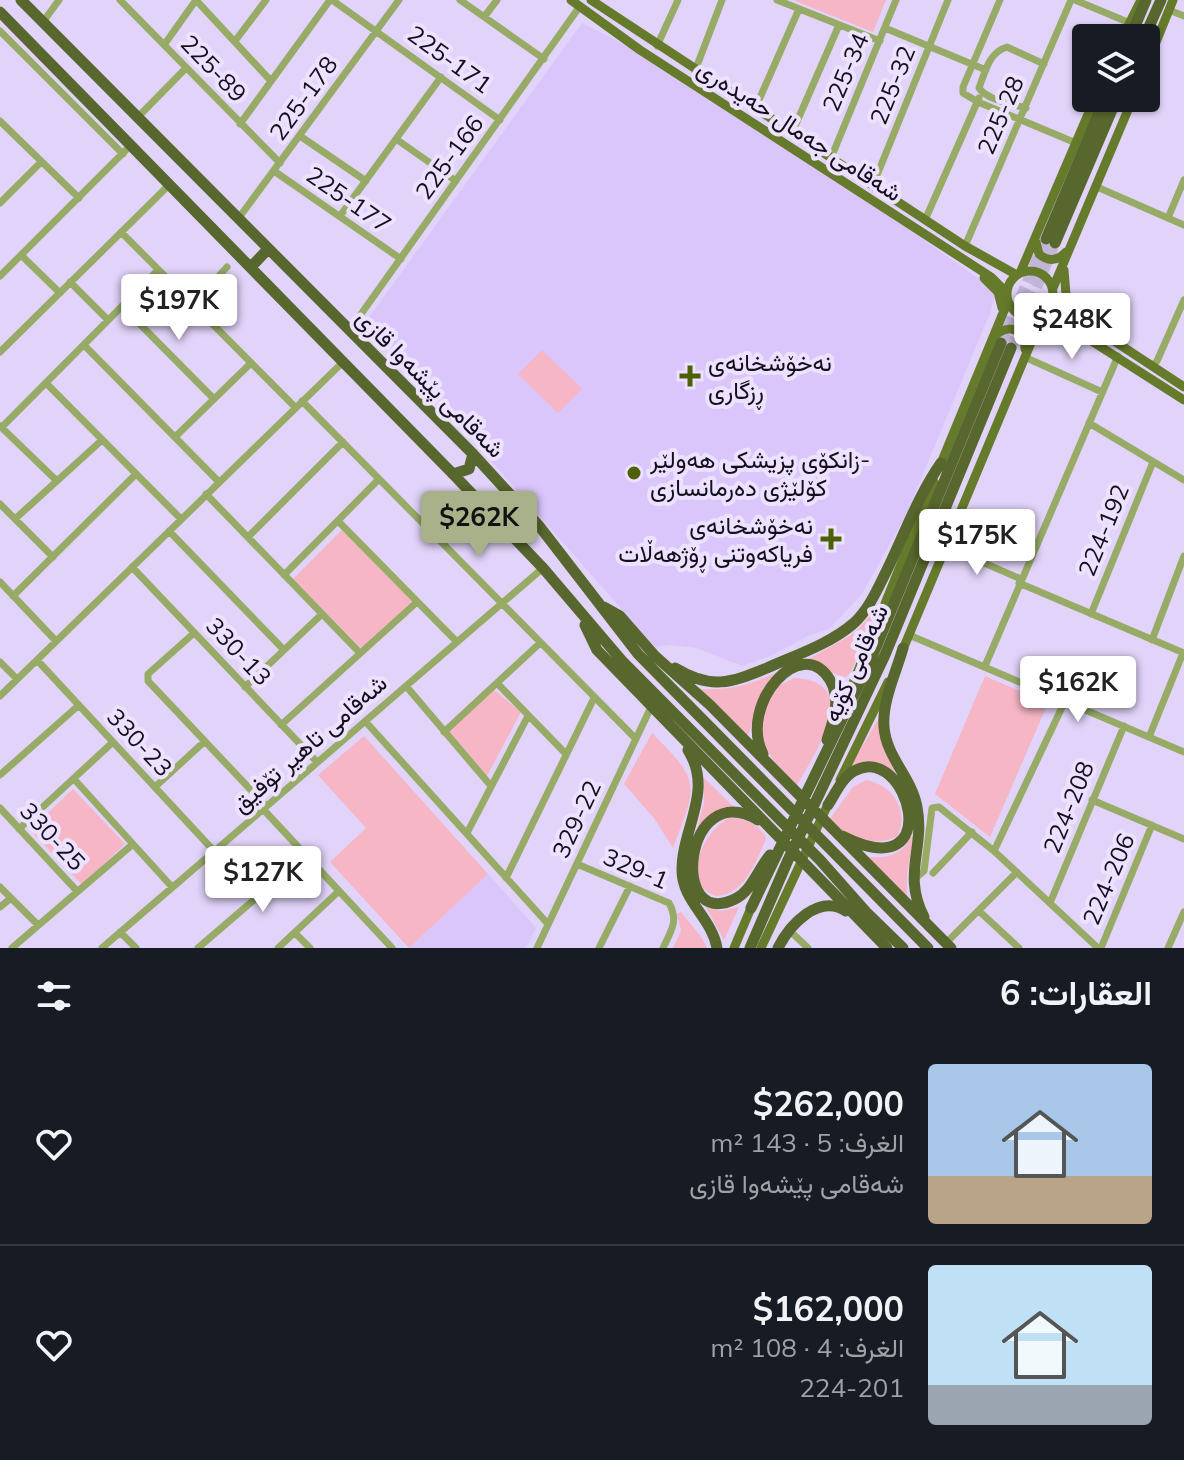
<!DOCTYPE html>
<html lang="ar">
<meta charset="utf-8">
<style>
:root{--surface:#171b24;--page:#20242c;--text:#f1f3f6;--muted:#9ea1a6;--line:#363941;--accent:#a8b18a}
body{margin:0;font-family:Mulish,Vazirmatn,sans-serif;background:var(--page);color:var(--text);direction:rtl;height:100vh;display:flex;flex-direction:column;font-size:30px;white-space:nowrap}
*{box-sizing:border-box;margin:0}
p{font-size:26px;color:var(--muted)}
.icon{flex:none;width:44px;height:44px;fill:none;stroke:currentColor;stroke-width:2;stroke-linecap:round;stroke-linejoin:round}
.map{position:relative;height:948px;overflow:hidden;direction:ltr}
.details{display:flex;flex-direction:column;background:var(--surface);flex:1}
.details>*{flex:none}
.tools{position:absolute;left:1072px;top:24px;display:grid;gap:16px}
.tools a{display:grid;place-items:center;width:88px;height:88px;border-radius:8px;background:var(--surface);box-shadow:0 2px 6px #0004;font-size:40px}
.price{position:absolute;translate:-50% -68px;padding:0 18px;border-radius:8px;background:#fff;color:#222;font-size:26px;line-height:52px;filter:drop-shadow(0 2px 4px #0008)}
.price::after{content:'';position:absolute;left:50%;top:48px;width:24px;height:18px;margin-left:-12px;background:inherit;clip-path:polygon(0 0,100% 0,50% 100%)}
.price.selected{background:var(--accent);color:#111}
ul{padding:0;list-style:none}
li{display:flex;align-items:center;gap:24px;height:200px;padding:0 32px}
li+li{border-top:2px solid var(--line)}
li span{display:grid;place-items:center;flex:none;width:224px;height:160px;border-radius:8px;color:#555}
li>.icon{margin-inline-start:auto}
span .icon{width:96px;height:96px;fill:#fffc;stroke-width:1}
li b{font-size:34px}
h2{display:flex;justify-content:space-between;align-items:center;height:96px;padding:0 32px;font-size:34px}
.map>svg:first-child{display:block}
.built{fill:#dac6fb}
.green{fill:#f6b6c6}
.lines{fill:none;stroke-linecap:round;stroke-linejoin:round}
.highway-tunnel{stroke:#c2b5d8;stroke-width:11;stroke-dasharray:11 5.5;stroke-linecap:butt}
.minor{stroke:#97ab67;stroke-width:7}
.major{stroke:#667a2b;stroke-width:9}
.highway{stroke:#57672d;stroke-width:11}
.poi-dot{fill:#4e6007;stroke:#ece2ff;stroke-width:3}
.labels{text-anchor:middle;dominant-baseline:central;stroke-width:8;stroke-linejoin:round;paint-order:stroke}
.street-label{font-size:24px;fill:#140e1d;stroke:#ece2ff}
.poi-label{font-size:24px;fill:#140e1d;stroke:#ece2ff;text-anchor:start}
</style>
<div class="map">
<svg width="1184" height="948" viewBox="0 0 1184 948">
<rect width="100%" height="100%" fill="#e1d3f9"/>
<path class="built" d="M 582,23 L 658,62 L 795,149 L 996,291 L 990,313 L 906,515 L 862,594 L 830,628 L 808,636 L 772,655 L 742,666 L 697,648 L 671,645 L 655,647 L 367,320 Z
M 488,874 L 536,928 L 526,948 L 409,948 Z"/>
<path class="green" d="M 793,0 L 886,0 L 873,32 Z
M 542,350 L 582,389 L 558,413 L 518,374 Z
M 343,529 L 414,602 L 362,649 L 293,579 Z
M 878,606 L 851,672 L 846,677 C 829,674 824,664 802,663 L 856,632 Z
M 777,672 L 758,701 L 748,737 L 700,689 C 732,690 749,686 777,672 Z
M 985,676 L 1048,703 L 990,837 L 935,794 Z
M 794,678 C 864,681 816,752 797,785 L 775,763 L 761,740 L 766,701 L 774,688 Z
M 494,690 L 521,712 L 487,776 L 447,731 Z
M 879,718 L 895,769 L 893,771 C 878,762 868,760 851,766 Z
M 652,733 C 702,783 697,784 673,848 L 654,818 L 624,784 Z
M 364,736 L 488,874 L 409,948 L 330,862 L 366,828 L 318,775 Z
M 704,778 L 735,808 L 713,813 L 696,833 L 704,803 Z
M 866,780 C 893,785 910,811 897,837 C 869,847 850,840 829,820 L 853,787 Z
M 73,789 L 125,844 L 82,885 L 30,830 Z
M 729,818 C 743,817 762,825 766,839 C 756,861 745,895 716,896 C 678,884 704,830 729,818 Z
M 911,837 L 914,837 L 907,873 L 907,899 L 868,857 C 888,858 900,856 911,837 Z
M 706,907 L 721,911 L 739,907 L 724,940 Z
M 681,912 L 702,938 L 707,948 L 673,948 L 681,931 L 677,914 Z"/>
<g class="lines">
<path class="highway-tunnel" d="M 1001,343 L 1046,239
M 1011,348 L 1055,243"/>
<path class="minor" d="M 120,0 L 280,163
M 196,0 L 271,81
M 332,0 L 500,120
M 460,0 L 544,59
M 777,0 L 880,41
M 1000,0 L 963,87 L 963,93 L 978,102 L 1076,143
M 1075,0 L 1130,23
M 1169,10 L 1184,16
M 484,17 L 497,0
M 43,22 L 59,0
M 885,28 L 986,70
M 0,31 L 123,154
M 235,41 L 266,0
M 164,45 L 196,0
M 657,46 L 678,0
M 695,71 L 722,0
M 1026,108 C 1010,103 989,101 979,88 C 985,72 989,52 1007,47 L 1044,64
M 755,109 L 799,9
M 138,117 L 186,68
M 0,121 L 79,198
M 240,124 L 330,0
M 792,133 L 839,25
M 300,136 L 366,181
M 396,139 L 456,181
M 831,158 L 896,0
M 274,171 L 401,259
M 873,185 L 948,0
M 1097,187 L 1184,225
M 0,203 L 41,162
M 340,216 L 441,77
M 1168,218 L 1184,180
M 238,219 L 399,0
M 925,220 L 979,98
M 121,232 L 295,407
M 965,246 L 1071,0
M 21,255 L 60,293
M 0,276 L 131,145
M 70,282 L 108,320
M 193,304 L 227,267
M 122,306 L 214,399
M 349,331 L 580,6
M 84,345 L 219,482
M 0,352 L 170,184
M 1029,359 L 1102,392
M 1152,366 L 1157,361 L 1184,300
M 46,383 L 181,519
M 302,401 L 636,739
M 1089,423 L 1184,480
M 0,426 L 57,481
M 2,427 L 158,270
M 175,437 L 251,363
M 206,494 L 360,653
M 0,504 L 53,557
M 15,519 L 102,440
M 338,521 L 457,642
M 169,531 L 284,650
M 248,537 L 343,442
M 945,546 L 1021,579
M 132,567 L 317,762
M 284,575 L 379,479
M 0,582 L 56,641
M 1019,583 L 1184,653
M 13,596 L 136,474
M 1091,614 L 1153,462
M 194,633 L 148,674 L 148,681 L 266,806
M 909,635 L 1184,752
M 1152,640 L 1184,556
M 37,660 L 214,851
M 0,662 L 17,679
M 985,666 L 1118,356
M 497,683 L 566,754
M 406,686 L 491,786
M 245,687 L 322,614
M 0,696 L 343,362
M 365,721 L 548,924
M 281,725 L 417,602
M 444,732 L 540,643
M 1149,737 L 1183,653
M 0,775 L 79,705
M 74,779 L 172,887
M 155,787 L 205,741
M 1092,800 L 1184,839
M 0,808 L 77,891
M 263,809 L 392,948
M 19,829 L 113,742
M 467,833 L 528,716
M 994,851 L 1065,701
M 577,864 L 669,903 C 679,921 671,931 663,948
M 933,873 L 972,832
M 506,878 L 594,698
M 913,880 L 924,871 L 932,808 L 939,807 L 994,851 L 1098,948
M 0,887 L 38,925
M 1050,903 L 1124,726
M 0,907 L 11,898
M 979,911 L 1019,948
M 789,930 L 808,948
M 120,932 L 136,948
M 295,933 L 310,948
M 946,943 L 1017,872
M 12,948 L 133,844
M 102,948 L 543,568
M 198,948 L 306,855
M 278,948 L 339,891
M 537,948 L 651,707
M 599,948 L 630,886
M 1101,948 L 1152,825
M 1168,948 L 1184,912"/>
<path class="major" d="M 571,0 L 640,50 L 991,277 L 1007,293
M 591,0 L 965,246 L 1017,275
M 1122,38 L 1141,0
M 1146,67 L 1173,0
M 1036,242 L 1039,254 C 1048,262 1058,261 1066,252
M 1064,270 L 1066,294 L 1076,312
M1007 294a23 23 0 1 1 46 0a23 23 0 1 1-46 0Z
M 1020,273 L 1095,98
M 984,278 L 998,292 L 1002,308
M 1053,288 L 1133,98
M 1054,296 L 1067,310 L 1184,387
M 1046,312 L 1184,400
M 994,337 C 1003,327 1015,326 1024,337 L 1025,349
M 939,468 L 1008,301
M 901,654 L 1043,314
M 847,698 L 934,482
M 840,780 L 888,682
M 734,948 L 751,908
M 761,948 L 830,800"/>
<path class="highway" d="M 21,0 L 473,454 L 540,527 L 638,654 L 928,948
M 0,12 L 453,474 L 543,568 L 623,662 L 820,860 L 866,912 L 903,948
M 1130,38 L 1146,0
M 1144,38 L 1161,0
M 1046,239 L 1105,98
M 1055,243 L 1117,98
M 251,267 L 268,249
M 453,474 L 469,469 L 473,454
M 604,607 L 620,616 L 655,656 L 710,705 L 951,948
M 585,625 L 597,650 L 887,948
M 903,648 C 896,673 882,701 884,727 C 886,757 912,778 917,807 C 925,849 902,874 924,917
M 675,668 C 711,690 730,683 767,668 C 796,655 830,644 854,623 C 869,609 877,590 886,572 C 904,535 918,496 941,463
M 688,750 C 714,791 682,828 682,870 C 682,901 712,918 717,948
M 763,754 C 738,705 801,632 830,680 C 835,688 837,700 835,710 C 834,720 830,730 827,740
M 828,805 C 835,794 842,778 854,771 C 908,740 949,890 842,836
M 758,820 C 684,776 668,932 735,899 C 752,891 758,869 770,855
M 751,908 L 872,657 L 1001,343
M 750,948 L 788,860 L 885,655 L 1011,348
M 778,948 C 789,926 818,893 846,911"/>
</g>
<g class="poi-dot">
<path d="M686 364h8v8h8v8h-8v8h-8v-8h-8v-8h8z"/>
<circle cx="634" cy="473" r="8"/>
<path d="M827 527h8v8h8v8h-8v8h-8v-8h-8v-8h8z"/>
</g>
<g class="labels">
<g class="street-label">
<text transform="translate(450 59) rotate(36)">225-171</text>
<text transform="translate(214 68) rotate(46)">225-89</text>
<text transform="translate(845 72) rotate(-67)">225-34</text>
<text transform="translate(892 85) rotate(-68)">225-32</text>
<text transform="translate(303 98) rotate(-54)">225-178</text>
<text transform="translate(1000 115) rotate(-67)">225-28</text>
<text transform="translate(800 130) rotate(33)">شەقامی جەمال حەیدەری</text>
<text transform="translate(449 157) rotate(-54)">225-166</text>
<text transform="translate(349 199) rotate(35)">225-177</text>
<text transform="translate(431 383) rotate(45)">شەقامی پێشەوا قازی</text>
<text transform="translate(1103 530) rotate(-68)">224-192</text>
<text transform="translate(239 651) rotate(47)">330-13</text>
<text transform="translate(855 663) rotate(-66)">شەقامی کۆیە</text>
<text transform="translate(140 742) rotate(47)">330-23</text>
<text transform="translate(309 743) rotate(-41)">شەقامی تاهیر تۆفیق</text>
<text transform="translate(1068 807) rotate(-68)">224-208</text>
<text transform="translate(576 819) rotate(-65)">329-22</text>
<text transform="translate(53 836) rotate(47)">330-25</text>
<text transform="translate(636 868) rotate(23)">329-1</text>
<text transform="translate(1108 879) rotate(-67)">224-206</text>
</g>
<g class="poi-label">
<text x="708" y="362">نەخۆشخانەی<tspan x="708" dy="28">ڕزگاری</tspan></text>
<text x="650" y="459">زانکۆی پزیشکی هەولێر-<tspan x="650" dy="28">کۆلێژی دەرمانسازی</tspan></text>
<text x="813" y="525" text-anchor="end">نەخۆشخانەی<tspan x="813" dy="28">فریاکەوتنی ڕۆژهەڵات</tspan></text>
</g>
</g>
</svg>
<div class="tools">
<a><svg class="icon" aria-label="layers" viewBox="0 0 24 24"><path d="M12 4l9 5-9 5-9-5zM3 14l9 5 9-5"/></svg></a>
</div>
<b class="price" style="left:179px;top:342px">$197K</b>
<b class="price" style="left:1072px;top:361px">$248K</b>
<b class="price selected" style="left:479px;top:559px">$262K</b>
<b class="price" style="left:977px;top:577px">$175K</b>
<b class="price" style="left:1078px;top:724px">$162K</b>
<b class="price" style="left:263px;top:914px">$127K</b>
</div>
<section class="details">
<h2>العقارات: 6<svg class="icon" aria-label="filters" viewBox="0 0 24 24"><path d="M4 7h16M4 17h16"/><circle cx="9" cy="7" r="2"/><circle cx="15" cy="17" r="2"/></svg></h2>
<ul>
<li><span style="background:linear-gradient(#a9c7e8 70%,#b9a48a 0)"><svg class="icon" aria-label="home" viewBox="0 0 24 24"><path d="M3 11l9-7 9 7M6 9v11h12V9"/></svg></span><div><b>$262,000</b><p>الغرف: 5 · 143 m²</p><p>شەقامی پێشەوا قازی</p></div><svg class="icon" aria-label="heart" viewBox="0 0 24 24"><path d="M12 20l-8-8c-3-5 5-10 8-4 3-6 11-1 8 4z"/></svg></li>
<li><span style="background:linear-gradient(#bfe0f5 75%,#9aa5b1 0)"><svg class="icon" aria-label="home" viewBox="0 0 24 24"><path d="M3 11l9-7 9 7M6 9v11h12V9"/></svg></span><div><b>$162,000</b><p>الغرف: 4 · 108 m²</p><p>224-201</p></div><svg class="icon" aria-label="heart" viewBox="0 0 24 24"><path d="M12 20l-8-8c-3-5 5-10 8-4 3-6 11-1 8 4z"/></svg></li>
</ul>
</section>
